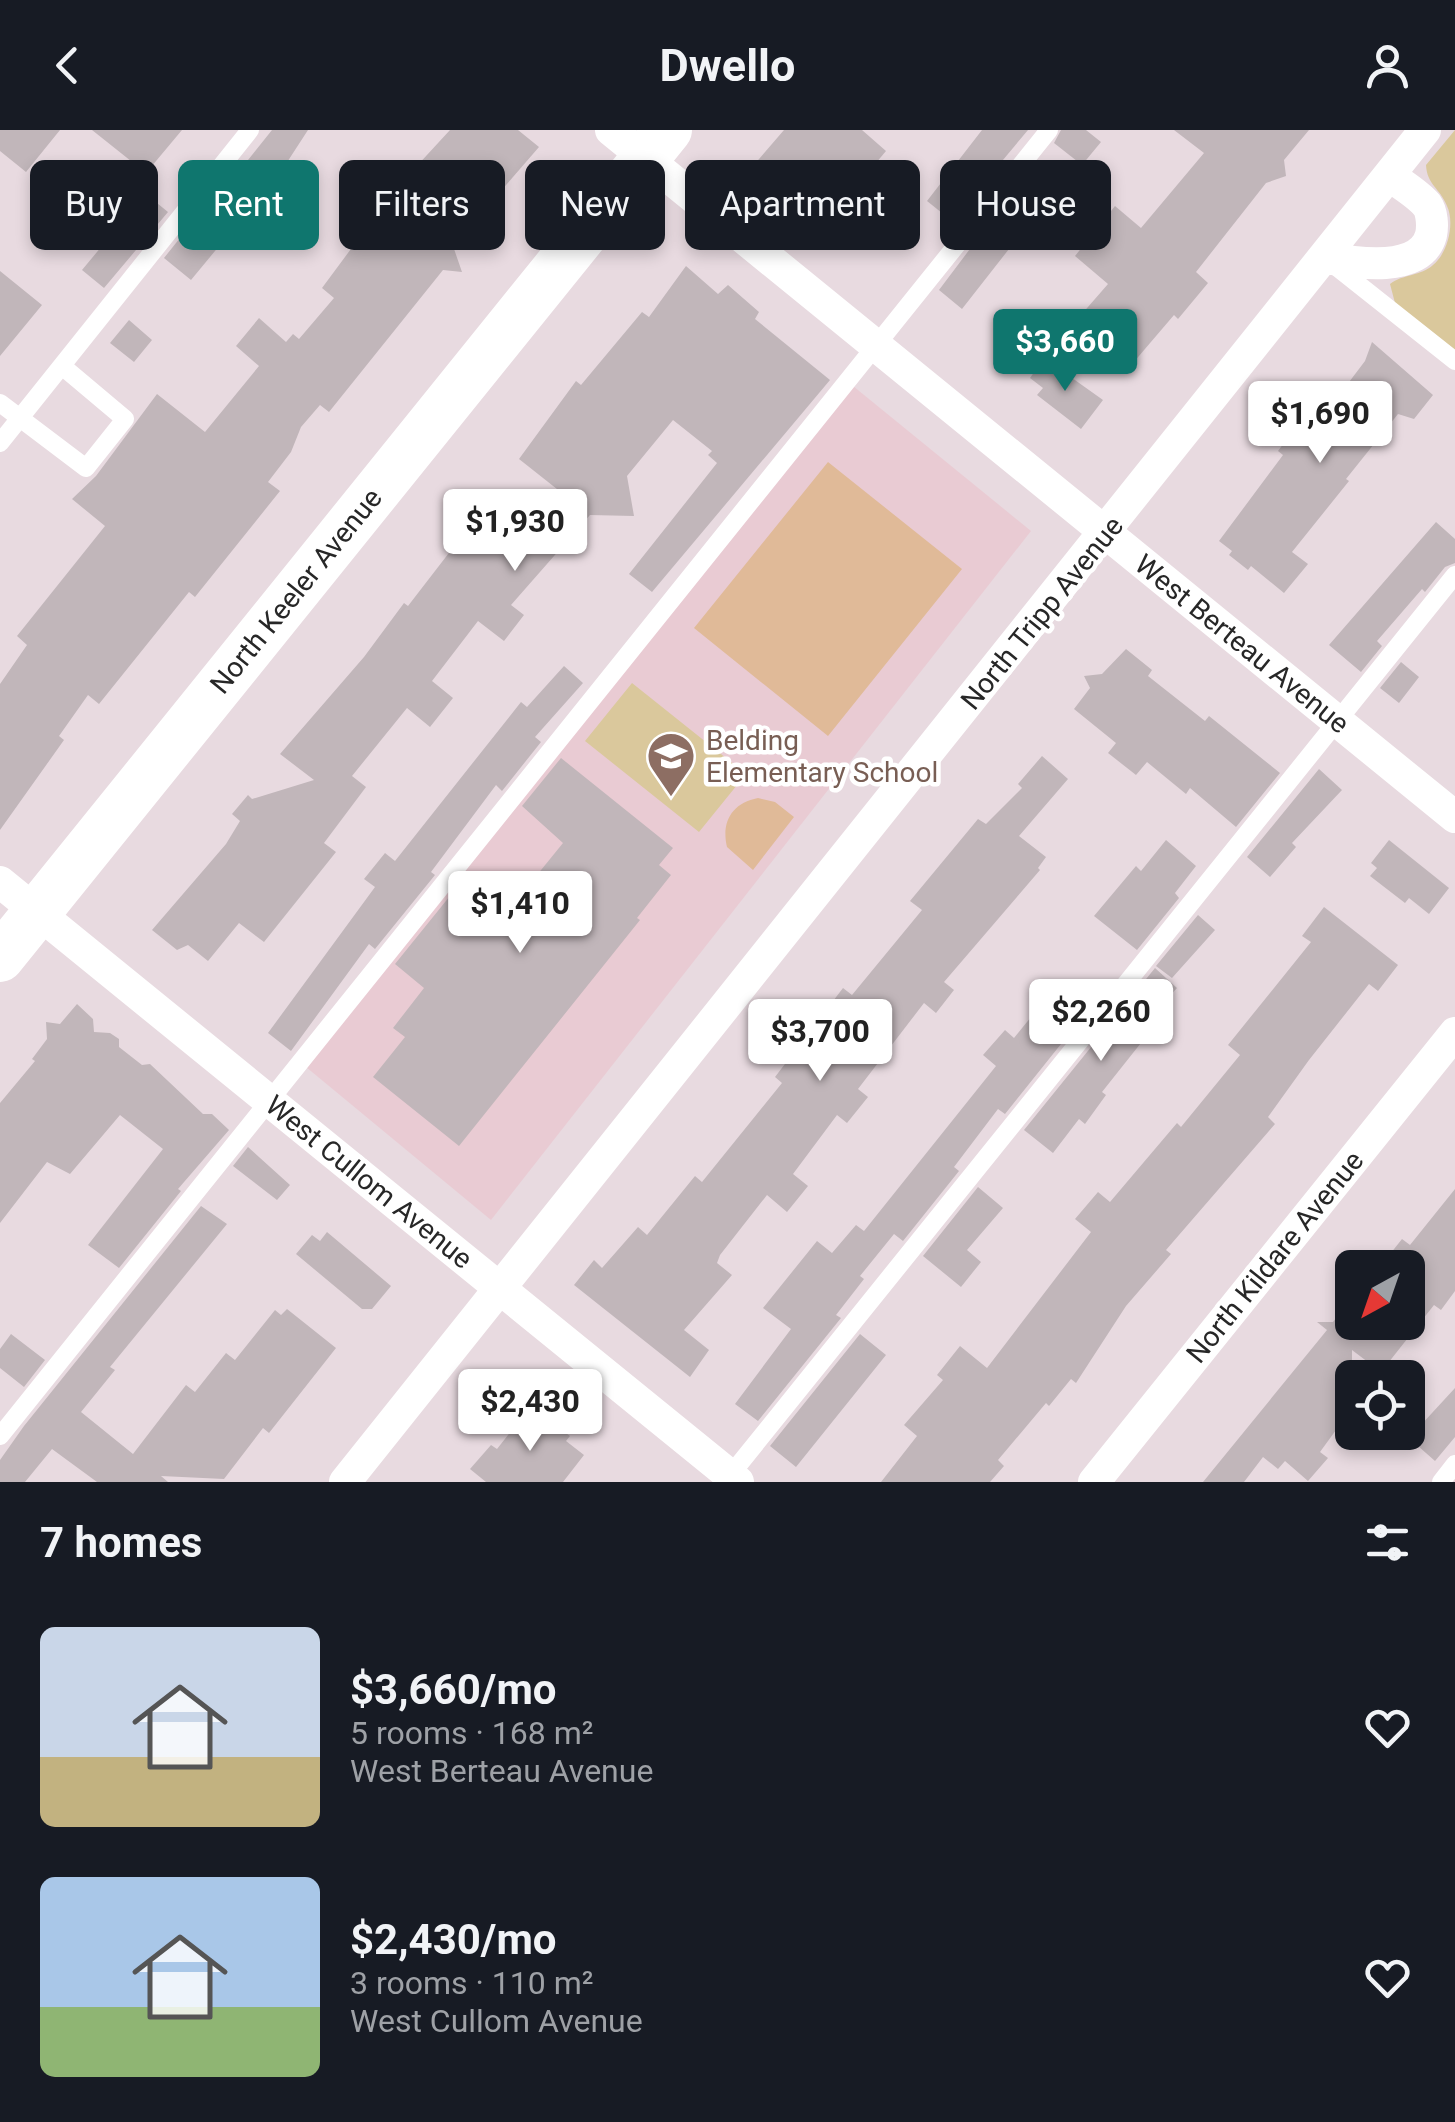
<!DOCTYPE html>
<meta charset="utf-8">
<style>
:root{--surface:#171b24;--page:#242831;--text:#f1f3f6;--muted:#9ea1a6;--accent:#0f766e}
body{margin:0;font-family:Roboto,sans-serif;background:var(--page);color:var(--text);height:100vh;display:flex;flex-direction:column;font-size:38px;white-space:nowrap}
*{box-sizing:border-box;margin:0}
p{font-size:32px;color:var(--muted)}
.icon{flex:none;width:55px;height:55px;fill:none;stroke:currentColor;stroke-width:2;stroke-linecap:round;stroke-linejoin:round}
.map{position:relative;height:1352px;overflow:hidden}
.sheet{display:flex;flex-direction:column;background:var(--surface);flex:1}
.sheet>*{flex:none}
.hud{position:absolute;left:30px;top:30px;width:1395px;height:90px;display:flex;gap:20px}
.needle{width:65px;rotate:220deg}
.controls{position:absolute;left:1335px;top:1120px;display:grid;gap:20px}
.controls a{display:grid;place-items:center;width:90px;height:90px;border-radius:15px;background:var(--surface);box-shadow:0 5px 15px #0003;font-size:50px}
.price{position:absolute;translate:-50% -85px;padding:0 22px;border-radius:10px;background:#fff;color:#222;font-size:32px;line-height:65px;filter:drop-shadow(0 2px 5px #0008)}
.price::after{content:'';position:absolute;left:50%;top:60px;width:30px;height:22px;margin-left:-15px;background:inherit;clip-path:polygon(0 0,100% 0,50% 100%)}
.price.current{background:var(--accent);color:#fff}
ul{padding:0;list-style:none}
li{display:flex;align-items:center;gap:30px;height:250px;padding:0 40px}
li span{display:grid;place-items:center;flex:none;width:280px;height:200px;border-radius:15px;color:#555}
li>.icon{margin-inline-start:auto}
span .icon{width:120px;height:120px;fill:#fffc;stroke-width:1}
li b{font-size:42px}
h2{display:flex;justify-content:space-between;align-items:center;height:120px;padding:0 40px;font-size:42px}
.pill{padding:0 35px;border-radius:15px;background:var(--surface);box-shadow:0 5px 15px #0003;font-size:35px;line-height:90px}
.pill.current{background:var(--accent);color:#fff}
header{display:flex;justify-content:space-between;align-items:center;height:130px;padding:0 40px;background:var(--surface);font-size:45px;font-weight:700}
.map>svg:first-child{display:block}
.education{fill:#e9cbd3}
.green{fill:#dac89c}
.pitch{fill:#e0ba98}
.building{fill:#c1b6ba}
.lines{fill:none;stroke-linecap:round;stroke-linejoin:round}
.lane{stroke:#fff;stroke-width:18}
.street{stroke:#fff;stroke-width:32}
.secondary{stroke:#fff;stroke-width:48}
.labels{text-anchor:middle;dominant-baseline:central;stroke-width:9;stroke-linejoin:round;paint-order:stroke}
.street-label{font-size:28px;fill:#272727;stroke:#fff}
.education-label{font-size:28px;fill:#785e54;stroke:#fff;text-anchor:start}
</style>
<header><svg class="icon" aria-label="back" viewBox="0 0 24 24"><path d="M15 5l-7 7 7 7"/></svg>Dwello<svg class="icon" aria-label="person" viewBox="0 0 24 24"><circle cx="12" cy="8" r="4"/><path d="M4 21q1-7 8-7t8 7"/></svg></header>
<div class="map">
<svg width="1455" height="1352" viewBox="0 0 1455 1352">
<rect width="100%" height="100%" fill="#e8dae0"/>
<path class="education" d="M 853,256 L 1031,401 L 491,1090 L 306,937 Z"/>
<path class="green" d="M 1455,0 L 1455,220 L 1395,173 L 1390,154 C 1403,144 1421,146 1433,135 C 1448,123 1455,93 1447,76 C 1440,58 1427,55 1426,35 Z
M 632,553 L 746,644 L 699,702 L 585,611 Z"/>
<path class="pitch" d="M 828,332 L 962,439 L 828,606 L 694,498 Z
M 758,668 L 775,672 L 794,687 L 753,740 L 727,717 C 721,692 732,673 758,668 Z"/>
<path class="building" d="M 0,0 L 60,0 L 26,42 L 0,21 Z
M 92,0 L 182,0 L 146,43 Z
M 272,0 L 308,0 L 282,40 L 191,150 L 164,128 L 188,98 L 193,99 Z
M 450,0 L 518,0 L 539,17 L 453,116 L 462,142 L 443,140 L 329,282 L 320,275 L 301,297 L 291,322 L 268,352 L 280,361 L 195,467 L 189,462 L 99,574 L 88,565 L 59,606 L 64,610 L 0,700 L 0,554 L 27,515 L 17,506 L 105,396 L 72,369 L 96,346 L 157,264 L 205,302 L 259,236 L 236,216 L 259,188 L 286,212 L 293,204 L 299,209 L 334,168 L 322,158 L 365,100 L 386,118 L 421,76 L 405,62 L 422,44 L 415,38 Z
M 784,0 L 862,0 L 886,21 L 845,70 L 852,76 L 831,100 L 753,36 Z
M 982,0 L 1028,0 L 952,91 L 927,71 Z
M 1061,0 L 1086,0 L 1101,12 L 1082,35 L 1054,13 Z
M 1174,0 L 1309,0 L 1284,30 L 1286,46 L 1266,53 L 1196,142 L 1208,153 L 1178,189 L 1174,185 L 1127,240 L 1074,193 L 1108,154 L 1075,126 L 1115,76 L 1141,98 L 1204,23 Z
M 141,60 L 168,82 L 104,158 L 82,140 L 127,86 L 122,82 Z
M 985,99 L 1009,119 L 962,179 L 939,160 Z
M 686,136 L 718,164 L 728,155 L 759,182 L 755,189 L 830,250 L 652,462 L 629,444 L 717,333 L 708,325 L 712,321 L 673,290 L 627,346 L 634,386 L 590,385 L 511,475 L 524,485 L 504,511 L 478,491 L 432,551 L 453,568 L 430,597 L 407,578 L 352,646 L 366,657 L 324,713 L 336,722 L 264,812 L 239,793 L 208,831 L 188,815 L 177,820 L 152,800 L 226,714 L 240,691 L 232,684 L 248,665 L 252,669 L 314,650 L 280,624 L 364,527 L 404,473 L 408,476 L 489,371 L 562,363 L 519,329 L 576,251 L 581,255 L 642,182 L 649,187 Z
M 0,141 L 42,175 L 0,226 Z
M 129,190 L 152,210 L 134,232 L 110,213 Z
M 1372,212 L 1433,265 L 1414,289 L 1398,284 L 1346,349 L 1349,351 L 1292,422 L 1308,434 L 1284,463 L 1251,436 L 1248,440 L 1229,425 L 1232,421 L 1219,411 L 1283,325 L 1278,321 L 1307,282 L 1325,259 L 1337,268 L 1365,231 Z
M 1044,228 L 1103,270 L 1081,299 L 1037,265 L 1043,258 L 1030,248 Z
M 1436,392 L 1455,409 L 1455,433 L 1445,437 L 1425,462 L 1422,459 L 1377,511 L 1382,516 L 1361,542 L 1329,515 Z
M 1126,519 L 1152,540 L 1148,546 L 1205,591 L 1209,586 L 1280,643 L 1236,697 L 1190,658 L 1186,664 L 1147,632 L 1136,645 L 1108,623 L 1116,613 L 1074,579 L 1090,558 L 1084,546 L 1102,544 Z
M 1401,532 L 1419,547 L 1399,573 L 1380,558 Z
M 564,536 L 583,553 L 535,607 L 541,612 L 502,661 L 496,655 L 431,742 L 435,745 L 375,819 L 369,814 L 291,921 L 268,903 L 375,757 L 364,749 L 385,723 L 395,731 L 521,572 L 527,577 Z
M 1042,626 L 1068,649 L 1019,706 L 1046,727 L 1038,738 L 1040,740 L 944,852 L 954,860 L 936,883 L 924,873 L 858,959 L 868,967 L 847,993 L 837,985 L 793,1044 L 808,1056 L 787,1082 L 767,1065 L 720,1125 L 717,1133 L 732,1145 L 684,1200 L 709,1220 L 690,1247 L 574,1155 L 594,1130 L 602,1138 L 638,1097 L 647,1105 L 695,1046 L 702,1052 L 782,953 L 775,947 L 843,858 L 852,865 L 922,780 L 910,771 L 978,689 L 986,694 L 1022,658 L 1018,654 Z
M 561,628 L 673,718 L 659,735 L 671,745 L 637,788 L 640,790 L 459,1016 L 373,947 L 405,907 L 393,898 L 424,858 L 395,834 L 454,761 L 483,784 L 510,750 L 524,761 L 563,713 L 522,676 Z
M 1319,639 L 1342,660 L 1292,713 L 1296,717 L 1270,747 L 1247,727 Z
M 1166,710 L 1196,736 L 1175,763 L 1179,768 L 1137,820 L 1094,786 L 1136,736 L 1141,741 Z
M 1389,710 L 1449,758 L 1429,784 L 1409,768 L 1405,773 L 1370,746 L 1377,738 L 1371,733 Z
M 1324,777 L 1398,835 L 1378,861 L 1369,854 L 1309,930 L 1268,987 L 1275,994 L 1166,1120 L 1171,1124 L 1126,1176 L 1076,1253 L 1071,1249 L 1049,1276 L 1046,1273 L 998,1330 L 1004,1336 L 990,1352 L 881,1352 L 917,1306 L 904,1295 L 943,1250 L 937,1245 L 960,1216 L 987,1238 L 1091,1102 L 1075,1089 L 1098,1062 L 1110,1072 L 1177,993 L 1181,997 L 1240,925 L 1228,915 L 1311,812 L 1302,806 Z
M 1198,785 L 1215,800 L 1172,848 L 1156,836 Z
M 1155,838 L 1177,858 L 1154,883 L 1160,889 L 1102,962 L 1106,965 L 1085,994 L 1079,989 L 1053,1023 L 1024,1000 Z
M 1062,849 L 1093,874 L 1005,984 L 998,979 L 954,1037 L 959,1041 L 903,1111 L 894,1104 L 860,1146 L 864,1149 L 836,1185 L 841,1188 L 758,1291 L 735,1274 L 791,1199 L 763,1178 L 817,1111 L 832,1123 L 856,1095 L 864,1101 L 996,936 L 983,925 L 1005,900 L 1014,908 Z
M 77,874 L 93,889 L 94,902 L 110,903 L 119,909 L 119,917 L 142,935 L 150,934 L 203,984 L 212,984 L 229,1000 L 178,1059 L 181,1061 L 119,1138 L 88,1115 L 163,1019 L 120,985 L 70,1044 L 47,1032 L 0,1093 L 0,973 L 35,931 L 32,929 L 47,909 L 46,892 L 60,894 Z
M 248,1017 L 290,1055 L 277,1070 L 233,1036 Z
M 978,1057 L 1003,1078 L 967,1120 L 981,1132 L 961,1157 L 923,1126 Z
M 1455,1059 L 1455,1161 L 1441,1180 L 1434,1175 L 1381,1242 L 1352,1220 L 1352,1278 L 1320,1322 L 1328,1328 L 1308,1351 L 1285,1331 L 1278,1339 L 1263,1327 L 1244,1352 L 1203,1352 L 1327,1200 L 1317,1192 L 1333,1192 L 1352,1167 L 1352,1192 L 1408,1192 L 1408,1138 L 1379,1138 L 1402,1109 L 1410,1115 Z
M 201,1076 L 227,1094 L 110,1237 L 115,1240 L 81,1282 L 133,1324 L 186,1255 L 195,1262 L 226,1223 L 235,1230 L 275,1180 L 281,1185 L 287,1179 L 336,1218 L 269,1303 L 263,1298 L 224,1349 L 161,1346 L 168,1352 L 97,1352 L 52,1319 L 25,1352 L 0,1352 L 0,1330 L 24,1296 Z
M 327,1102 L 391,1156 L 372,1179 L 362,1179 L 296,1124 L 312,1105 L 320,1111 Z
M 11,1204 L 45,1230 L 24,1257 L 0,1238 L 0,1219 Z
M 860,1204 L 886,1225 L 796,1337 L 770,1316 Z
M 1455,1258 L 1455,1307 L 1435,1331 L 1409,1308 Z
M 530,1277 L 570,1306 L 566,1311 L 584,1325 L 563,1352 L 486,1352 L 470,1339 L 491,1315 L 497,1319 Z"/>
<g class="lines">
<path class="lane" d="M 1334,135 L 1455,231
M 0,273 L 86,338 L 125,289 L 62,236
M 0,313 L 250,0
M 0,1306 L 1049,0
M 728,1348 L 1455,445
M 1441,1352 L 1455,1334"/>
<path class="street" d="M 611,0 L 1455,687
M 1326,128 C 1355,133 1421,144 1431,105 C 1433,96 1432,82 1427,75 C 1418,64 1401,54 1390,46
M 0,752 L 738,1352
M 345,1352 L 1425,0
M 1094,1352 L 1455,903"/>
<path class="secondary" d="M 0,828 L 668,0"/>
</g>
<defs>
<g id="school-pin" transform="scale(2.5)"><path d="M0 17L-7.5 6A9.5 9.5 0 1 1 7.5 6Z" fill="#8d6e63" stroke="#fff"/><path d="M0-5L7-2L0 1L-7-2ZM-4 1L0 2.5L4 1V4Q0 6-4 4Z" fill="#fff"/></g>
</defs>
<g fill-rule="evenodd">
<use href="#school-pin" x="671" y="626"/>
</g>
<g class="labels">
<g class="street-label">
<text transform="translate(296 461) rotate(-51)">North Keeler Avenue</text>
<text transform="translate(1042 483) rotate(-51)">North Tripp Avenue</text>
<text transform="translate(1242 514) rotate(39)">West Berteau Avenue</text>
<text transform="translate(369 1052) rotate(39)">West Cullom Avenue</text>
<text transform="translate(1275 1127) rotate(-51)">North Kildare Avenue</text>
</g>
<g class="education-label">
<text x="706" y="610">Belding<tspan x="706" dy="32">Elementary School</tspan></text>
</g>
</g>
</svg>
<div class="controls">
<a><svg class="needle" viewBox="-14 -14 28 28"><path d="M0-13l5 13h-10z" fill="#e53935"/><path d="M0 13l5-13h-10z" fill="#9ea1a6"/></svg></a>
<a><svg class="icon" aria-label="locate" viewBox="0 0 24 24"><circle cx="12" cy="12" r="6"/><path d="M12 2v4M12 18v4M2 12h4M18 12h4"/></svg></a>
</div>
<b class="price current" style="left:1065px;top:264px">$3,660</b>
<b class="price" style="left:1320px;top:336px">$1,690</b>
<b class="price" style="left:515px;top:444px">$1,930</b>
<b class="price" style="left:520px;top:826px">$1,410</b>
<b class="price" style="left:1101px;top:934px">$2,260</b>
<b class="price" style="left:820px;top:954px">$3,700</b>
<b class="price" style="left:530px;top:1324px">$2,430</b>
<div class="hud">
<a class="pill">Buy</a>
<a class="pill current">Rent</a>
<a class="pill">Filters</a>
<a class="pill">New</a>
<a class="pill">Apartment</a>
<a class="pill">House</a>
</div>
</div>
<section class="sheet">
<h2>7 homes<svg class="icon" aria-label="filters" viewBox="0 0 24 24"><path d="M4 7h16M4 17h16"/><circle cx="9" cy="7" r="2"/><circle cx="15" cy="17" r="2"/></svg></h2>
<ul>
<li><span style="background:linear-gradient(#c9d6e8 65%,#c2b280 0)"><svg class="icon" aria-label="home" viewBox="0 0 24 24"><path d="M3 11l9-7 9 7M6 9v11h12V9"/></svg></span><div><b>$3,660/mo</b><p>5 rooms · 168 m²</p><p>West Berteau Avenue</p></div><svg class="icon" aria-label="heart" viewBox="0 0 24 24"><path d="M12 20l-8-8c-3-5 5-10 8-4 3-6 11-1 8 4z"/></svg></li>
<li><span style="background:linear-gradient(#a9c7e8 65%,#8fb573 0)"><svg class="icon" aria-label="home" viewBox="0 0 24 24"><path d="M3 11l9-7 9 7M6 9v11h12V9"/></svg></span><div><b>$2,430/mo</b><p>3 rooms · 110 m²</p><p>West Cullom Avenue</p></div><svg class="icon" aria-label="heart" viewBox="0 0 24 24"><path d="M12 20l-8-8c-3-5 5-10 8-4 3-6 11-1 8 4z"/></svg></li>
</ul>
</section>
